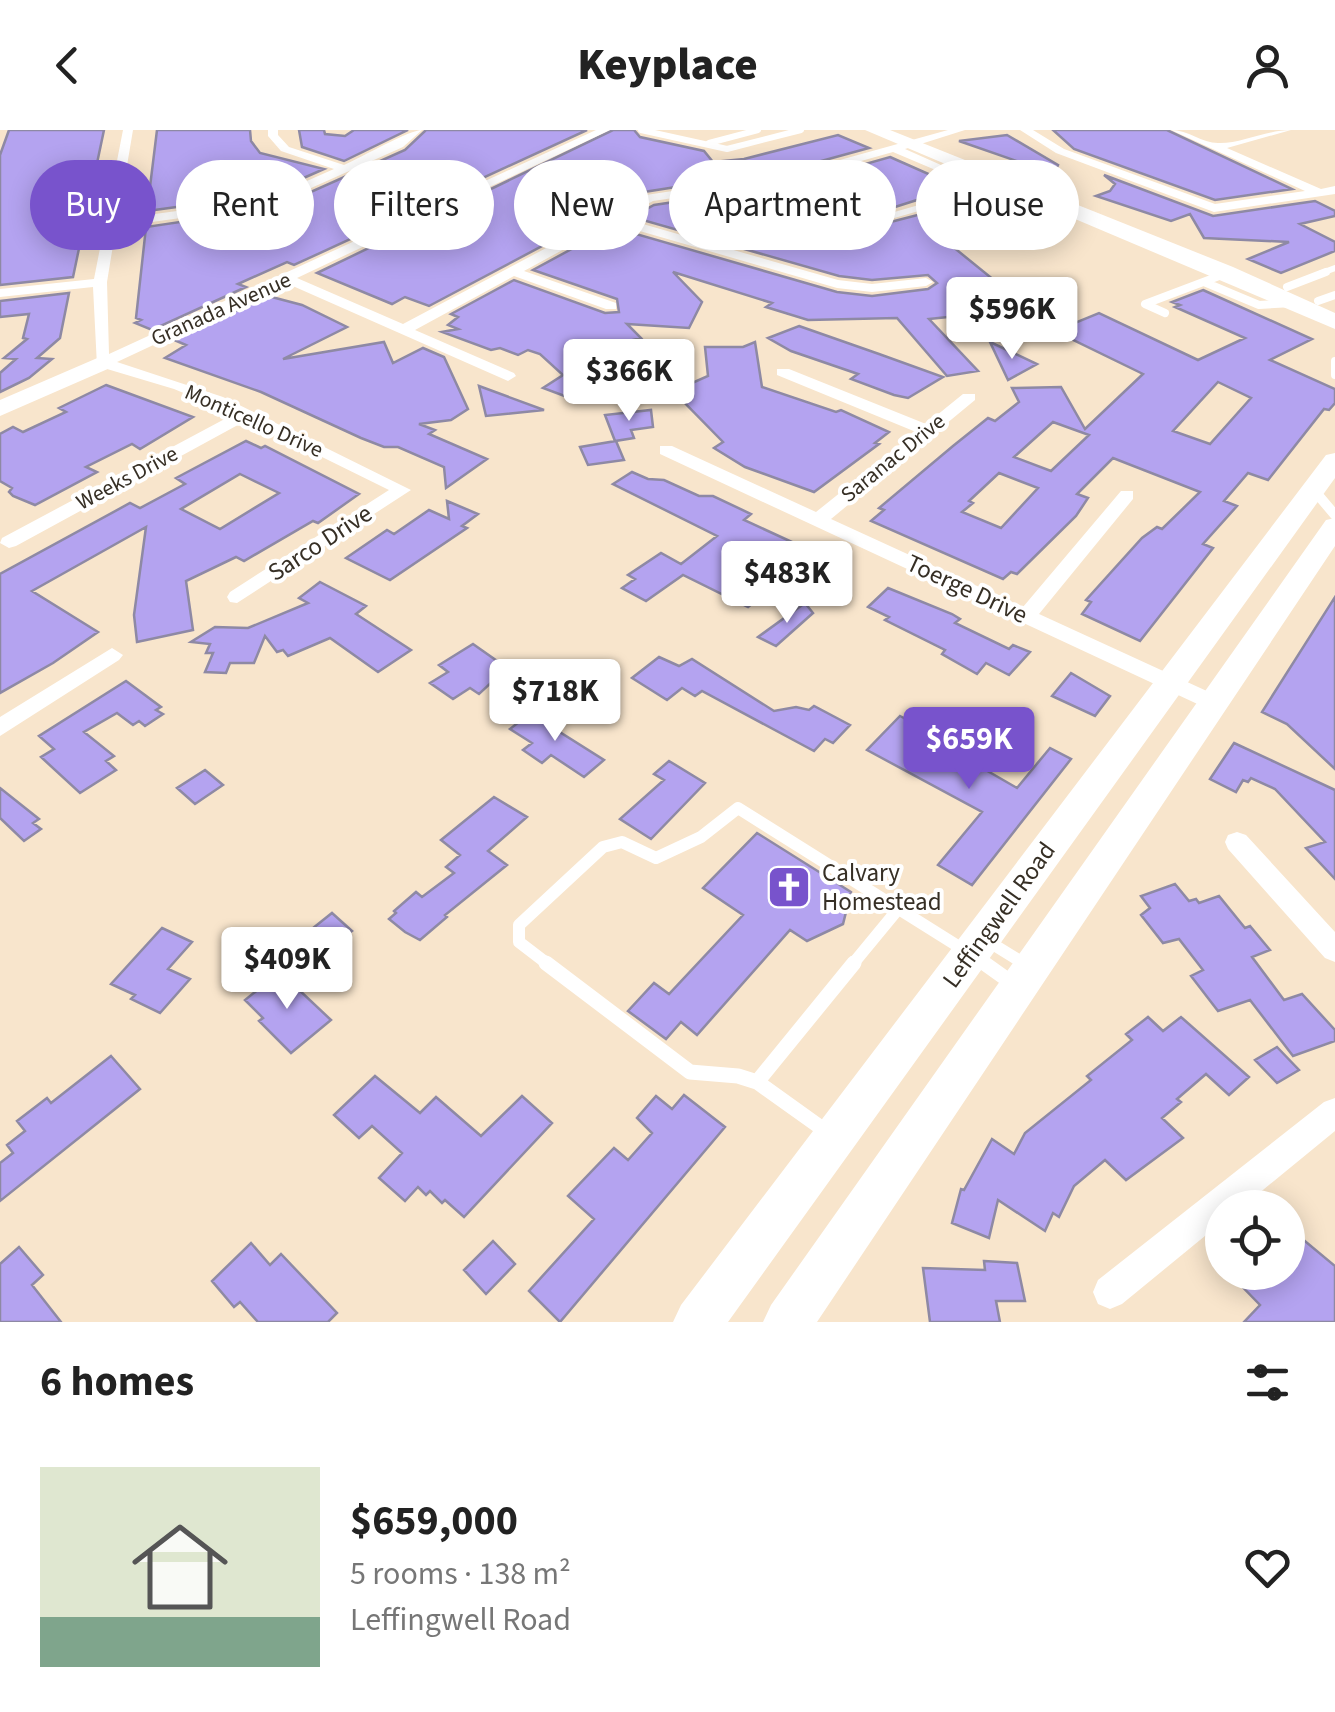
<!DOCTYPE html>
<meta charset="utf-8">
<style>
:root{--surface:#fff;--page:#f6f6f6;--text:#222;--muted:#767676;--accent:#7853cc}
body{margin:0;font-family:"Source Sans 3",sans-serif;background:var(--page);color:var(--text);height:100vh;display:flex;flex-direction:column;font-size:38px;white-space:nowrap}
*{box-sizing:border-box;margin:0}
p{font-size:32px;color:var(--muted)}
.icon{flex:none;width:55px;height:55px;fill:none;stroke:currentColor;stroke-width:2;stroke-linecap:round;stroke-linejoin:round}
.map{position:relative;height:1192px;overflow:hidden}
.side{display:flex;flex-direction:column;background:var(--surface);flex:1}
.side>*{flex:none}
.hud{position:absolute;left:30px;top:30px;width:1275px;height:90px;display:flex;gap:20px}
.fabs{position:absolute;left:1205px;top:1060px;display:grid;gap:20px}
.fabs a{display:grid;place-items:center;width:100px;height:100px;border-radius:50%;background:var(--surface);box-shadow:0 5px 25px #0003;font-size:50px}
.price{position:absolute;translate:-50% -85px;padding:0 22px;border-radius:10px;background:#fff;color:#222;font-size:32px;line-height:65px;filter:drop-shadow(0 2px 5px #0008)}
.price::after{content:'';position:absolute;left:50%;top:60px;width:30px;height:22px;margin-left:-15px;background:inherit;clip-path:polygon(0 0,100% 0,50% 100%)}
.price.current{background:var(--accent);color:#fff}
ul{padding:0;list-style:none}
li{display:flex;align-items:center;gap:30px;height:250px;padding:0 40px}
li span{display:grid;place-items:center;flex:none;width:280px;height:200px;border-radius:0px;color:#555}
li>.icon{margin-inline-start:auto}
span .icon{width:120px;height:120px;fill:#fffc;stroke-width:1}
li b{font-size:42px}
h2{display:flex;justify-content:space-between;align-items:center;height:120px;padding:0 40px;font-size:42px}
.chip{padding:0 35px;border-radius:45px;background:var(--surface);box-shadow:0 5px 25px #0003;font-size:35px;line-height:90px}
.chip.current{background:var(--accent);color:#fff}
header{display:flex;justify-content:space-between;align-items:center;height:130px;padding:0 40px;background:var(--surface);font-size:45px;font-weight:800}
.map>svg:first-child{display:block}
.building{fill:#b4a3f0;stroke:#8e89a4;stroke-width:2.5;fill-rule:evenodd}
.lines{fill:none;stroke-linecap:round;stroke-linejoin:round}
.lane-far4{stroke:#fff;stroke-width:6}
.lane-far3{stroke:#fff;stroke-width:8}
.lane-far2{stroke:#fff;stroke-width:10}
.lane-far1{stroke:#fff;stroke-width:12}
.lane{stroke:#fff;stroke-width:15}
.street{fill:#fff;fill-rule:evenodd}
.secondary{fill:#fff;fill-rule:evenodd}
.primary{fill:#fff;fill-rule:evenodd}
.labels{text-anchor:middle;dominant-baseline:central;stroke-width:8;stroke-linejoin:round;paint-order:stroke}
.far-street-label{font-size:22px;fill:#362f25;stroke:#fff}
.street-label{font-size:25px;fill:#362f25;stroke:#fff}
.poi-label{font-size:25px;fill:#362f25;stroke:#fff;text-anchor:start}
</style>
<header><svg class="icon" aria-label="back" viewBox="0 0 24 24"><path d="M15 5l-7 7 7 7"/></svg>Keyplace<svg class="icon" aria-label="person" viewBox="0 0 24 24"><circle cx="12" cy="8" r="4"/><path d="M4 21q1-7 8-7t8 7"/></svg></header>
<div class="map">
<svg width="1335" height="1192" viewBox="0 0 1335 1192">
<rect width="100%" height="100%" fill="#f8e5cc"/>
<path class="building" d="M 9,0 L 104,0 L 73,147 L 0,155 L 0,25 Z
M 157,0 L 250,0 L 251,11 L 260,23 L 324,39 L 265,65 L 147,81 Z
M 299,0 L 324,0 L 325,4 L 345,6 L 354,0 L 408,0 L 344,31 L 302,17 Z
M 426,0 L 587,0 L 294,135 L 287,132 L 238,154 L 246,157 L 152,200 L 135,193 L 141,190 L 136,188 L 146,97 L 275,78 L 405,20 Z
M 613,0 L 634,0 L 640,7 L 704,21 L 713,32 L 744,29 L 838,5 L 869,18 L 792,39 L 644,62 L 429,176 L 405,167 L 392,174 L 317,143 Z
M 1053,0 L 1167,0 L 1292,59 L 1215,70 L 1074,19 Z
M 1007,5 L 1058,35 L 1054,44 L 959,11 Z
M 890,27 L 958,57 L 876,83 L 875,96 L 929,82 L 967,98 L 948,105 L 956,109 L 947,112 L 1000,155 L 1006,170 L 969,171 L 977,184 L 929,189 L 978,241 L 947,246 L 897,188 L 808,190 L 766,177 L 772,173 L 673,142 L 702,172 L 689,198 L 627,194 L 641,208 L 584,222 L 612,245 L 585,265 L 578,262 L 570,268 L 543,258 L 563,245 L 540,224 L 528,220 L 518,225 L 500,218 L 491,220 L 442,202 L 458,199 L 448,195 L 458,187 L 451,184 L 514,150 L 605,183 L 619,182 L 617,169 L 533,140 L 612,97 L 837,162 L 872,166 L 928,159 L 937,153 L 928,145 L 872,150 L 839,146 L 632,87 L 654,75 L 795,54 Z
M 1104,45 L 1213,86 L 1315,71 L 1335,81 L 1335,86 L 1300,94 L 1335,112 L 1335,121 L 1281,143 L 1248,129 L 1289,112 L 1204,108 L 1190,84 L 1171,91 L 1096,66 L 1110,61 L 1115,54 Z
M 1203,160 L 1312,209 L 1270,230 L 1335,259 L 1335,273 L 1329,280 L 1324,279 L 1268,350 L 1248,343 L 1224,371 L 1237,376 L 1203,414 L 1213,418 L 1140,511 L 1082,484 L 1091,472 L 1086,470 L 1142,408 L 1157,397 L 1162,399 L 1200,362 L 1113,328 L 1077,364 L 1088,368 L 1076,386 L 1017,444 L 1011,442 L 1003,449 L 871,391 L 884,380 L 879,378 L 953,316 L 988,288 L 995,291 L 1019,272 L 1012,258 L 1061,257 L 1085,299 L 1143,244 L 1055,201 L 1099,183 L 1198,230 L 1245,208 L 1175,177 L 1180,175 L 1172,172 ZM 1218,252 L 1251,268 L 1210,314 L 1173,301 ZM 1053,292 L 1089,305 L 1051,341 L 1014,327 ZM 999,343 L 1038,358 L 1001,398 L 962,382 L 973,373 L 969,371 Z
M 69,163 L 60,208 L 37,228 L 52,229 L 29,248 L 0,262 L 0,243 L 16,229 L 4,228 L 27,209 L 23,208 L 29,184 L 0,187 L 0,171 Z
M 268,166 L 302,175 L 347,197 L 283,229 L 384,212 L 393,233 L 423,218 L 444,227 L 468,279 L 451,290 L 419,294 L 435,300 L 429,304 L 487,329 L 446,358 L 444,337 L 398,317 L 384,317 L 361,308 L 261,262 L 165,228 L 186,215 L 174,210 Z
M 799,196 L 879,224 L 943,247 L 908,268 L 894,265 L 851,249 L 858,244 L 791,221 L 768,208 Z
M 755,212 L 762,257 L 836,282 L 841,280 L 889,302 L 875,313 L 879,314 L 814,362 L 745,337 L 714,318 L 723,312 L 681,269 L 692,253 L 708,246 L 705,217 L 743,217 Z
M 990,212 L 1037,234 L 1008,250 Z
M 106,255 L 193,287 L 140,319 L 132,314 L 86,337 L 97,342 L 35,375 L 13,366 L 9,362 L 12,358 L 0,351 L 0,304 L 13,297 L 23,302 L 66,282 L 59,278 Z
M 479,256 L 544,280 L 486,286 Z
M 651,280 L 653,297 L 631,300 L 634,308 L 615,311 L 605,285 Z
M 246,311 L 261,318 L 265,316 L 359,364 L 318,393 L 313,391 L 244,431 L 236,427 L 186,451 L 193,500 L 137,512 L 134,485 L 146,397 L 32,461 L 98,502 L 53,533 L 0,563 L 0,444 L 130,373 L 140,378 L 185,354 L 176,348 ZM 240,344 L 279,363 L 220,399 L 181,379 Z
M 616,311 L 624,330 L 588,335 L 580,317 Z
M 632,342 L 648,349 L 664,350 L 699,366 L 713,366 L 751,384 L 744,390 L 816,423 L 748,477 L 683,445 L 646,471 L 622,458 L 635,449 L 628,445 L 661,423 L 681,434 L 717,406 L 613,354 Z
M 447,371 L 478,384 L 462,396 L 467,398 L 390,450 L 346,428 L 387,400 L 394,404 L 429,380 L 449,389 Z
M 320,452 L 366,476 L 356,484 L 411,520 L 378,542 L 330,508 L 288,526 L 283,520 L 277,522 L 265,506 L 254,533 L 230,533 L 226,543 L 205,542 L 213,523 L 206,523 L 210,514 L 191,512 L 215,497 L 248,498 L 308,473 L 299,468 Z
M 888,458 L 952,484 L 960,489 L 955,493 L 1009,519 L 1013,515 L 1030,522 L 1009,545 L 986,533 L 977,544 L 942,524 L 945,520 L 885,490 L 889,487 L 868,477 Z
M 1335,467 L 1335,639 L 1287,594 L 1262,582 Z
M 805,473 L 813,483 L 776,516 L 758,507 Z
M 473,514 L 507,538 L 479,564 L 470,558 L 453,569 L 430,553 L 448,542 L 439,535 Z
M 659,527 L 679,536 L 692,529 L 774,581 L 796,577 L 809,580 L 814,576 L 850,595 L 833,613 L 825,609 L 814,621 L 702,561 L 695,566 L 682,558 L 667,570 L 632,548 Z
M 1071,543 L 1110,566 L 1095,586 L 1052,566 Z
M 126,551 L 161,577 L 156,580 L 163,584 L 145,596 L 139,591 L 133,595 L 117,583 L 84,602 L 114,626 L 106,631 L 116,640 L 80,663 L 41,627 L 54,619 L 39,606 Z
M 534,580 L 558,596 L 555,599 L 604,630 L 584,647 L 551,625 L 542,633 L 523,620 L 532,613 L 510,599 Z
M 900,586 L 929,601 L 925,605 L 1017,658 L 1050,618 L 1071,629 L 972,755 L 938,735 L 982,682 L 867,620 Z
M 1234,613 L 1335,660 L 1335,749 L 1306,718 L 1325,712 L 1275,659 L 1251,648 L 1248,652 L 1243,650 L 1236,662 L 1210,649 Z
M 669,631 L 705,653 L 651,709 L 620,689 L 664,650 L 654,644 Z
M 205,640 L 223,655 L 195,674 L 177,658 Z
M 0,658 L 39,689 L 33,693 L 41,699 L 24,711 L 0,688 Z
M 494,667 L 527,687 L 488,721 L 507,735 L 445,785 L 447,787 L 420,810 L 405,802 L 389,789 L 396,783 L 394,781 L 416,762 L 422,767 L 454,743 L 446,737 L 460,725 L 441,710 Z
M 757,703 L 851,762 L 843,794 L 807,811 L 790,800 L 697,905 L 681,892 L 666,909 L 628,881 L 654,853 L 669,864 L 743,785 L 703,758 Z
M 1175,754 L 1189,771 L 1196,769 L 1199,773 L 1219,766 L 1245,798 L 1250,796 L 1270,820 L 1252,827 L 1284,870 L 1302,864 L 1335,900 L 1335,911 L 1293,926 L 1250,870 L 1218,881 L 1191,846 L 1203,840 L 1179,809 L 1163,813 L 1141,785 L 1150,778 L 1141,766 Z
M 332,783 L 352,801 L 327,820 L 308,802 Z
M 162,798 L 192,812 L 168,839 L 190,849 L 160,883 L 131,869 L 135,865 L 111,854 Z
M 280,842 L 331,890 L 291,923 L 259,891 L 263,888 L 245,870 Z
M 1148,887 L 1163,901 L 1181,887 L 1249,947 L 1229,965 L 1206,944 L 1177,969 L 1181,972 L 1162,988 L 1183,1008 L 1126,1050 L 1105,1030 L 1074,1056 L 1059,1087 L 1053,1083 L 1045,1101 L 998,1070 L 989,1108 L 952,1093 L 961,1059 L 964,1060 L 992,1009 L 1014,1024 L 1025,1003 L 1091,950 L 1087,946 L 1132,910 L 1126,904 Z
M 1277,917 L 1299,940 L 1277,953 L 1255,930 Z
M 111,926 L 140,959 L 0,1071 L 0,1033 L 13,1023 L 7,1015 L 25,1001 L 17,991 L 47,968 L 51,973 Z
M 375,946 L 420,983 L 436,967 L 481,1006 L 522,966 L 552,993 L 464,1087 L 445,1070 L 442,1073 L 430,1061 L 426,1065 L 418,1057 L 405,1071 L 379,1048 L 402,1023 L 372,996 L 359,1008 L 334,985 Z
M 684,965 L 725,997 L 560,1192 L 529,1161 L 594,1089 L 568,1066 L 614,1018 L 628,1030 L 652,1003 L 637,988 L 656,966 L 672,979 Z
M 1288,1097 L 1335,1136 L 1335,1192 L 1244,1192 L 1260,1175 L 1228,1142 L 1288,1142 Z
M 493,1111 L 515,1134 L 486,1164 L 464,1140 Z
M 251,1113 L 270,1135 L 281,1124 L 337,1183 L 328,1192 L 258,1192 L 240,1172 L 234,1177 L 212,1151 Z
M 19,1117 L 43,1145 L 32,1155 L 61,1192 L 0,1192 L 0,1134 Z
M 984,1131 L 1017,1133 L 1025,1171 L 996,1171 L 1000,1192 L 930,1192 L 923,1138 L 985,1140 Z"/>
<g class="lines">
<path class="lane-far4" d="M 641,0 L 727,19 L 801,0
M 709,13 L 758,0
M 1027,89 L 1021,79 L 1047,70
M 1319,144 L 1335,138"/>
<path class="lane-far3" d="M 1204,152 L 1259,175 L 1293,173
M 1287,157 L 1326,142
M 1318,171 L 1335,165
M 1165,183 L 1145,174 L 1227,143
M 1335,231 L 1335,245"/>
<path class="lane-far2" d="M 1313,359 L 1335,385"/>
<path class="lane-far1" d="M 986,810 L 1025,834
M 549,835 L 519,812 L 519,795 L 603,717 L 622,712 L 656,728 L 701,707 L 738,678 L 988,835
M 852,835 L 899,778"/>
<path class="lane" d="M 546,833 L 690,942 L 738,946 L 757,952 L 827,1002
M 984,833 L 1012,853
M 757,952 L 854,833"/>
<path class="street" d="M 123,0 L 133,0 L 118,89 L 266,69 L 334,39 L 281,21 L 268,6 L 268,0 L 278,0 L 278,5 L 289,17 L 344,35 C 362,27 409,0 422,0 L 403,17 L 273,75 L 116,97 L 107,152 L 109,224 L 596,0 L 610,0 L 297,148 L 403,194 L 646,65 L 793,43 L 948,0 L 965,0 L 905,19 L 995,59 L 877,93 L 877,87 L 978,58 L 893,22 L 794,50 L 653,71 L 622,88 L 838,150 L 872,154 L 926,148 L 933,152 L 926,156 L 872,162 L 837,158 L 612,93 L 524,141 L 616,173 L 616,179 L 606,179 L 514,146 L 415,200 L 514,243 L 516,246 L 508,251 L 286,153 L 117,232 L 223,267 L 411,360 L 237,473 L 230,472 L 227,467 L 230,462 L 389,360 L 247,290 L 16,416 L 9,418 L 0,413 L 2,408 L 234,284 L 174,259 L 97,236 L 93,157 L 0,167 L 0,159 L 94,149 Z
M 1020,0 L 1033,0 L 1064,19 L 1215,74 L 1305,61 L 1171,0 C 1188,0 1202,13 1218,13 C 1240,14 1266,0 1291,0 L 1227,18 L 1321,59 L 1335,56 L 1335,64 L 1214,82 L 1056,23 Z
M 777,239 L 789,239 L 926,294 L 963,264 L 975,264 L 975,270 L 831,389 L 1023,477 L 1121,361 L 1133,361 L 1133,369 L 1039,484 L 1222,568 L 1225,573 L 1222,578 L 1206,578 L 660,324 L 660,316 L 672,316 L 816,382 L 916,302 L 777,245 Z
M 112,518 L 123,525 L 119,530 L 0,606 L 0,587 Z
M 1237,702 L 1246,705 L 1335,802 L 1335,832 L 1325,828 L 1228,719 L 1225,712 L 1228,705 Z
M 1335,968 L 1335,1001 L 1241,1078 L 1222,1078 L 1222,1092 L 1122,1174 L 1110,1179 L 1098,1174 L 1093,1162 L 1098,1150 L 1324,972 Z"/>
<path class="secondary" d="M 102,226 L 113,233 L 110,238 L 0,286 L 0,270 Z
M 1335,323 L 1335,348 L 728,1192 L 673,1192 L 681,1175 L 1326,325 Z
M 1335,388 L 1335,416 L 817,1192 L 763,1192 L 771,1175 L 1326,390 Z"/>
<path class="primary" d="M 865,0 L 890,0 L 1233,137 L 1335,183 L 1335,199 Z"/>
</g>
<defs>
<g id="church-square" transform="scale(2.25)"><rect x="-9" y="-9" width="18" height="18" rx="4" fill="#7853cc" stroke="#fff"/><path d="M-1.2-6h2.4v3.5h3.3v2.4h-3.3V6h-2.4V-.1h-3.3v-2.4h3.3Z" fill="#fff"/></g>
</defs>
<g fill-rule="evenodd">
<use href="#church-square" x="789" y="757"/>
</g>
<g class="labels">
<g class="far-street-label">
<text transform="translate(221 179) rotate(-24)">Granada Avenue</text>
<text transform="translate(254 291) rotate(24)">Monticello Drive</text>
<text transform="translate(893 328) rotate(-39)">Saranac Drive</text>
<text transform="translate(127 348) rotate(-28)">Weeks Drive</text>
</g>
<g class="street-label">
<text transform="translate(320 413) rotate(-33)">Sarco Drive</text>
<text transform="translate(967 459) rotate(25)">Toerge Drive</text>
<text transform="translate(999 785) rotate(-54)">Leffingwell Road</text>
</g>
<g class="poi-label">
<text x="822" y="743">Calvary<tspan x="822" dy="29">Homestead</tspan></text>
</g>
</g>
</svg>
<div class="fabs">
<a><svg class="icon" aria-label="locate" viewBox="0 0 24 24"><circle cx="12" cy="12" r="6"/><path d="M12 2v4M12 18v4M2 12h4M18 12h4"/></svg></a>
</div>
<b class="price" style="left:1012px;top:232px">$596K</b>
<b class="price" style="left:629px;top:294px">$366K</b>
<b class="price" style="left:787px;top:496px">$483K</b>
<b class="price" style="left:555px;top:614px">$718K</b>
<b class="price current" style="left:969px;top:662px">$659K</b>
<b class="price" style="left:287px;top:882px">$409K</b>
<div class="hud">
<a class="chip current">Buy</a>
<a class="chip">Rent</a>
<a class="chip">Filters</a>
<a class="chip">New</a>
<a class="chip">Apartment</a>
<a class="chip">House</a>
</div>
</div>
<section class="side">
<h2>6 homes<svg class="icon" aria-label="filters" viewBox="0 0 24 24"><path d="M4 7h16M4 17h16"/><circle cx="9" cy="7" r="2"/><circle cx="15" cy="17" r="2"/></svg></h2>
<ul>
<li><span style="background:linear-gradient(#dfe7d0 75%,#7fa58c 0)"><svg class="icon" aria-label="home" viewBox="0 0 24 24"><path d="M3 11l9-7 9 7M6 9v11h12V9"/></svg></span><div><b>$659,000</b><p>5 rooms · 138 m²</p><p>Leffingwell Road</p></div><svg class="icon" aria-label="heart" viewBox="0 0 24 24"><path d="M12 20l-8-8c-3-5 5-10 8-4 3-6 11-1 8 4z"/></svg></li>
</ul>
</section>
